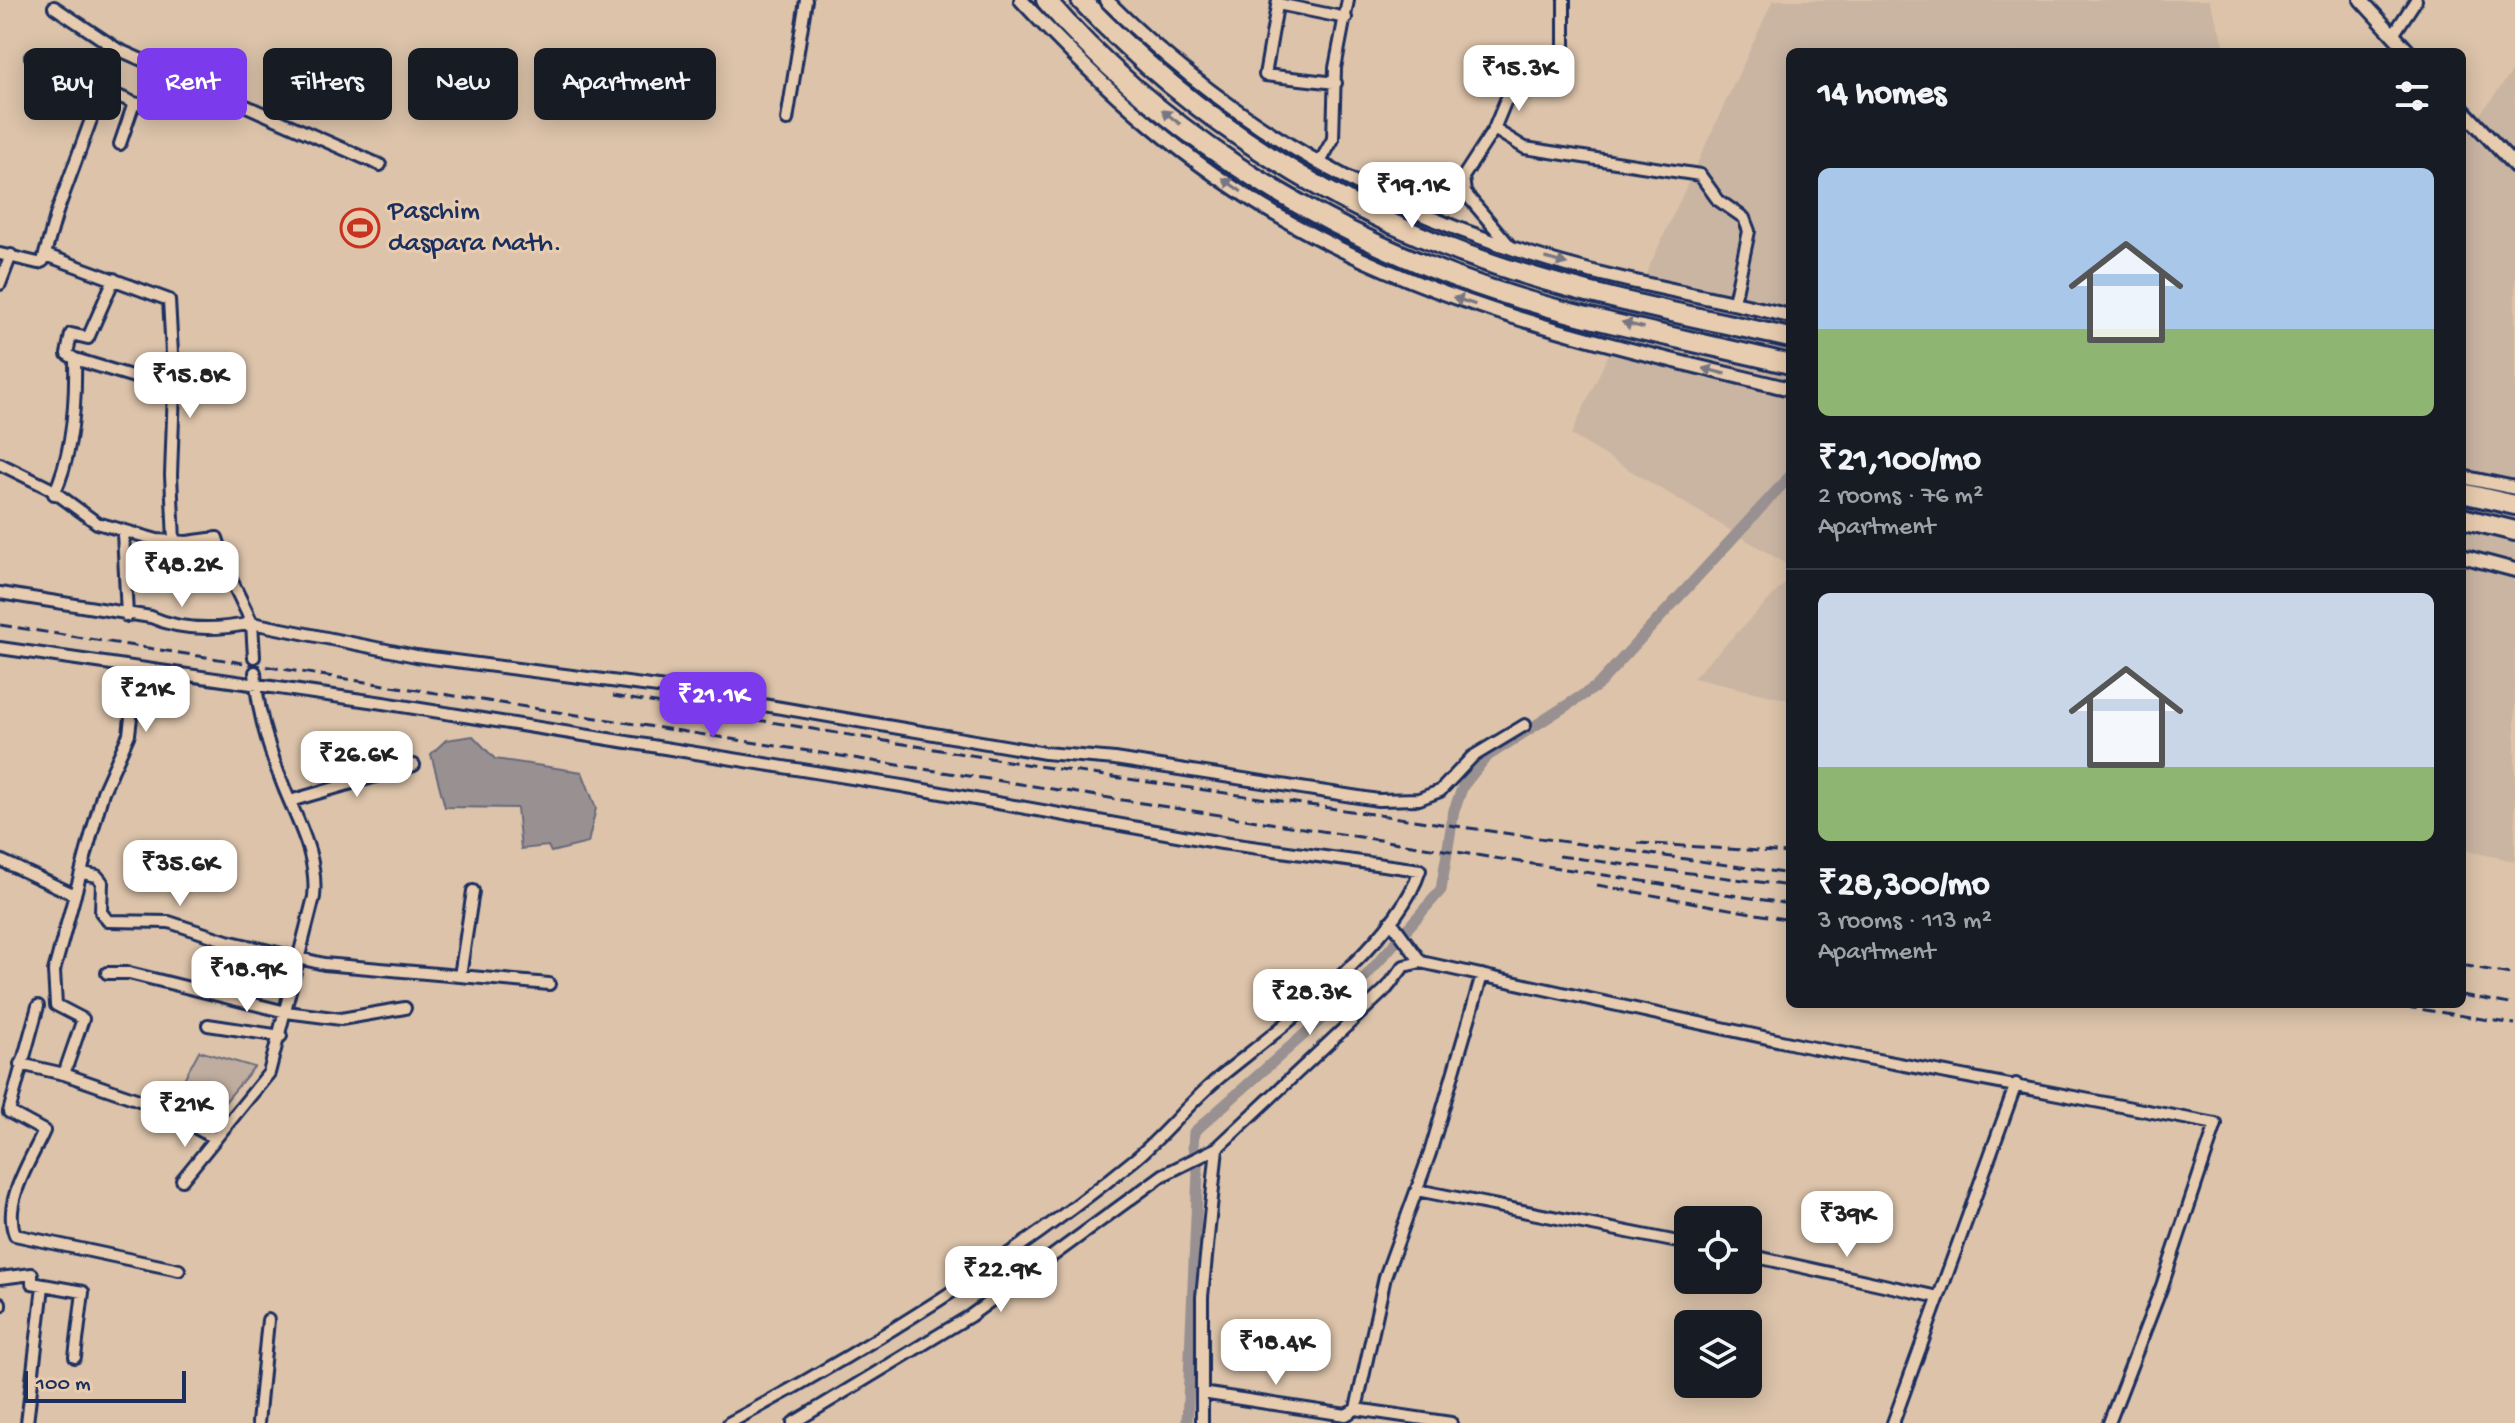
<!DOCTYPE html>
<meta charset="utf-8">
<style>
:root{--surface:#171b24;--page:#242831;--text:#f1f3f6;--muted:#9ea1a6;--line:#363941;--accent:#7c3aed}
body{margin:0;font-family:"Gochi Hand",sans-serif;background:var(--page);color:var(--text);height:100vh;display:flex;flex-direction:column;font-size:30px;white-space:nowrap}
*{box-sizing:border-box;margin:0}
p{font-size:26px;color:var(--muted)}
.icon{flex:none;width:44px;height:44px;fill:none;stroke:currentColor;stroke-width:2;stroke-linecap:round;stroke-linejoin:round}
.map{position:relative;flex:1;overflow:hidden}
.side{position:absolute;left:1786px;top:48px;width:680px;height:960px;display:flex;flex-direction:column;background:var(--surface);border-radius:12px;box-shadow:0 4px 20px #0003}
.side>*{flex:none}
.guide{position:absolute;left:24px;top:48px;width:760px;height:72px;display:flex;gap:16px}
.controls{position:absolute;left:1674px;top:1206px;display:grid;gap:16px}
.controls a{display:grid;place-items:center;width:88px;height:88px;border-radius:12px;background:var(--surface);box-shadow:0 4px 20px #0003;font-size:40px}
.scale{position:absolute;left:24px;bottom:20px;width:162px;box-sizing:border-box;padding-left:8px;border:4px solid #1b2f5e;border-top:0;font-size:22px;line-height:28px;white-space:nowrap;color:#1b2f5e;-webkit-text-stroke:6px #e8ccaf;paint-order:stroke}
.price{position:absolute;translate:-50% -68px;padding:0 18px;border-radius:16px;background:#fff;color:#222;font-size:26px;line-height:52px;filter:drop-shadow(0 2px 4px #0008)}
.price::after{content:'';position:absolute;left:50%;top:48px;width:24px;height:18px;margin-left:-12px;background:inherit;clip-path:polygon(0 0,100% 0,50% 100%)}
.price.active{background:var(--accent);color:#fff}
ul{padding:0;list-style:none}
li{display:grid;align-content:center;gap:16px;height:424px;padding:0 32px}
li+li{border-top:2px solid var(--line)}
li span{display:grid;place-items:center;height:248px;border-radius:12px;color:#555}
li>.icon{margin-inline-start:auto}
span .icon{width:144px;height:144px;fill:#fffc;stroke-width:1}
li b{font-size:34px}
h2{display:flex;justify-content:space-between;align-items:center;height:96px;padding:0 32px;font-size:34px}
.chip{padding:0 28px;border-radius:12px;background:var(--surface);box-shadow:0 4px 20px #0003;font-size:28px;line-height:72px}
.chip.active{background:var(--accent);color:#fff}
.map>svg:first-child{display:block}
.built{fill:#cab5a3}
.green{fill:#bfad9f;stroke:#6d6e7e;stroke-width:2}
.water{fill:#999091;stroke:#67697d;stroke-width:2}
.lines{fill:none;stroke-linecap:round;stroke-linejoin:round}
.canal{stroke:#999091;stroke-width:11}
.minor-casing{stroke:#1b2f5e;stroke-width:16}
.tertiary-casing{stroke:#1b2f5e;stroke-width:18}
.trunk-casing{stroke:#1b2f5e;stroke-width:24}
.minor{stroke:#e8ccaf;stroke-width:10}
.tertiary{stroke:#e8ccaf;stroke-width:12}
.trunk{stroke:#e8ccaf;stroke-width:18}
.rail{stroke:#1b2f5e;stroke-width:3;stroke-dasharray:12 6;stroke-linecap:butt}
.oneway{fill:#777682}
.labels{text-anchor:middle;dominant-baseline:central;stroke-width:6;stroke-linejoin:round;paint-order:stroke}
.poi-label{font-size:28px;fill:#1b2f5e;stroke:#e8ccaf;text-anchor:start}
</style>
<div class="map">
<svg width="2515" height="1423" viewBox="0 0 2515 1423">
<rect width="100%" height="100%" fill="#dcc3aa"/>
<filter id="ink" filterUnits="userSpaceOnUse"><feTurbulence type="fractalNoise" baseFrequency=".0125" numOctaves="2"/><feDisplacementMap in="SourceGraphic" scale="16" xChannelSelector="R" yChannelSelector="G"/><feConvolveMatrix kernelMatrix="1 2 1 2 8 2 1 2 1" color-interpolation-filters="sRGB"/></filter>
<g filter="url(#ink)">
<path class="built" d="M 1773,0 L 2209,0 L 2227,52 L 1790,52 L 1790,566 L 1571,435 Z
M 2515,68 L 2515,861 L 2462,850 L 2462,138 Z
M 1790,578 L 1790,700 L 1693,678 Z"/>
<path class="green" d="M 350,216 L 373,221 L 369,240 L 346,235 Z
M 199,1051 L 254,1067 L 206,1125 L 168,1109 Z"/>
<path class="water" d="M 473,736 L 495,759 L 582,772 L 596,808 L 588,843 L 551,852 L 548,846 L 521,849 L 517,808 L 445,807 L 431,754 L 446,740 Z"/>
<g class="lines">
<path class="canal" d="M 1187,1423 L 1198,1172 L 1193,1147 L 1194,1132 L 1353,991 L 1441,890 L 1454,810 L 1463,786 L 1486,757 L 1597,686 L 1790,476"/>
<g class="minor-casing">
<path id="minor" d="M 1278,0 L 1265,75 L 1336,83
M 1278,4 L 1346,18
M 54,7 L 117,49 L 380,165
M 2393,35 L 2416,0
M 31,57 L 134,103 L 161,109
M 787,120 L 806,0
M 1494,129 L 1525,148 L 1700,175 L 1718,200 L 1744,218 L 1749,231 L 1734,302
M 120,144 L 134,103
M 1319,164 L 1333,139 L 1335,68 L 1348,0
M 1510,246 L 1465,193 L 1463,177 L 1494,129 L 1506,100 L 1553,81 L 1564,66 L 1564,0
M 0,254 L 38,263 L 43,261 L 57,212 L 117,49
M 46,255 L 169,300 L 174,389 L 171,475 L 174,541
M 0,284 L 11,255
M 75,359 L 174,389
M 0,464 L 49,488 L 97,523 L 157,540 L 187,542 L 217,538 L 229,575 L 252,623 C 219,630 182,631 151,617 L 0,593
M 54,494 C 73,453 76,402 75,359 L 67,354 L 71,334 L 88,338 L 114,279
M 123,532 L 127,616
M 0,648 L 383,703 L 902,786 L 1222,843 L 1420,870 C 1397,943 1280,1028 1221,1076 C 1189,1102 1165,1135 1134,1160 C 1016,1257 864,1351 729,1423
M 254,657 L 252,623 L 416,656 L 658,687 L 1045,753 L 1115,759 L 1378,800 L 1419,799 L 1440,791 L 1472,757 L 1525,725
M 133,701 L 129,734 L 103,792 L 54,971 L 56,1005 L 83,1019 L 64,1074 L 159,1107 L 214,1138
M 290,801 L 414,765
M 0,860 L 75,895
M 83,873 L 97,876 L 102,882 L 101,912 L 108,921 L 169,922 L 227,941 L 324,964 L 549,984
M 1391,921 L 1421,962
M 107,973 L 129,973 L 286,1012 L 341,1019 L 405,1008
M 460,976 L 473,891
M 38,1006 L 9,1112 L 44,1131 C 31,1160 2,1202 15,1235 L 179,1270
M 208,1025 L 281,1036
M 20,1064 L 64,1074
M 182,1180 L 269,1073 L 314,897 C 318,856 298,823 283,785 C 269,750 257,710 255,672
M 1417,1190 L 1688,1244
M 1748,1255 L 1938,1297
M 0,1278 L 32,1274 L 32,1283 L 83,1292 L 75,1357
M 0,1303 L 0,1306
M 1202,1393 L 1346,1415 L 1356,1409 L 1451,1423
M 1356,1409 L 1385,1277 L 1430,1153 L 1482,975
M 27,1423 L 43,1286
M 258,1423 L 268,1320
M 793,1423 L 970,1316 L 1163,1175 L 1217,1148 L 1387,988 L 1404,966 L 1421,962 L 1804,1046 L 2216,1124 L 2162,1286 L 2109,1423
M 1202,1423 L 1202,1297 L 1217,1148
M 1893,1423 L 2016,1084"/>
</g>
<g class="tertiary-casing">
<path id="tertiary" d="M 1021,0 C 1102,88 1191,168 1296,226 C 1448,311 1622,348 1790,389
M 1106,0 C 1225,119 1369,204 1530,254 C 1614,281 1704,295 1790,316
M 2361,0 L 2409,52
M 2462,109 L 2515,166
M 2462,477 L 2515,488
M 2462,556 L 2515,570"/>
</g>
<g class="trunk-casing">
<path id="trunk" d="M 1046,0 C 1154,125 1301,219 1455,277 C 1562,317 1679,337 1790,364
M 1081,0 C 1195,121 1338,212 1496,265 C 1591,297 1692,316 1790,338
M 2462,493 L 2515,505
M 2462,518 L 2515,531"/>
</g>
<use href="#minor" class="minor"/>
<use href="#tertiary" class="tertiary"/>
<use href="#trunk" class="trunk"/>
<path class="rail" d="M 0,625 L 1790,904
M 613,696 L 1037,766 L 1790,874
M 1638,843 L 1790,853
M 1559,856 L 1790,886
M 1597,885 L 1790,920
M 2462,965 L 2515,975
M 2462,995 L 2515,1005
M 2387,1004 L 2515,1024"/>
</g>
<defs><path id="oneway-solid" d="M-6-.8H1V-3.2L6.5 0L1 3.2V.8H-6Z" transform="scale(2)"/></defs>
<g class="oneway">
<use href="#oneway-solid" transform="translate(1171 117) rotate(-142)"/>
<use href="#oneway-solid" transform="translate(1232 185) rotate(-145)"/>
<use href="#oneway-solid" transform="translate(1556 261) rotate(15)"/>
<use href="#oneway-solid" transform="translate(1464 301) rotate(-162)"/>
<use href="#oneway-solid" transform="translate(1633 325) rotate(-166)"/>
<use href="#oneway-solid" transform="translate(1714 371) rotate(-165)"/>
</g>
</g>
<defs>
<g id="stadium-ring" transform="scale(2)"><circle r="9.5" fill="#e8ccaf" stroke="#c8321e" stroke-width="1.5"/><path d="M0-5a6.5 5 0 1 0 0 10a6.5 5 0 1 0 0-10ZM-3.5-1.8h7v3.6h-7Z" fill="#c8321e"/></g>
</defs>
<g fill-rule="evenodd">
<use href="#stadium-ring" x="360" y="228"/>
</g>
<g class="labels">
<g class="poi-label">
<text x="388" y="212">Paschim<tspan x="388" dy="32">daspara Math.</tspan></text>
</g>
</g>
</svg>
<div class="controls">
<a><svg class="icon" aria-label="locate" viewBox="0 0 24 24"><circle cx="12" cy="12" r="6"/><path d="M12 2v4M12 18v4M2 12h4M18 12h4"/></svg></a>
<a><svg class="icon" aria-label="layers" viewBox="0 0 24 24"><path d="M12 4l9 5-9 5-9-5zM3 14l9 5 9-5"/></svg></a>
</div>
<div class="scale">100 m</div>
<b class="price" style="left:1519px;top:113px">₹15.3K</b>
<b class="price" style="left:1412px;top:230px">₹19.1K</b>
<b class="price" style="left:190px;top:420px">₹15.8K</b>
<b class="price" style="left:182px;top:609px">₹48.2K</b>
<b class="price" style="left:146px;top:734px">₹21K</b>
<b class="price active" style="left:713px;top:740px">₹21.1K</b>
<b class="price" style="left:357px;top:799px">₹26.6K</b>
<b class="price" style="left:180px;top:908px">₹35.6K</b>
<b class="price" style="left:247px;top:1014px">₹18.9K</b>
<b class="price" style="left:1310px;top:1037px">₹28.3K</b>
<b class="price" style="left:185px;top:1149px">₹21K</b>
<b class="price" style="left:1847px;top:1259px">₹39K</b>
<b class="price" style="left:1001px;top:1314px">₹22.9K</b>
<b class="price" style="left:1276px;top:1387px">₹18.4K</b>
<div class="guide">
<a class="chip">Buy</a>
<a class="chip active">Rent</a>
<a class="chip">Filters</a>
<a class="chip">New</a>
<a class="chip">Apartment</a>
</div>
<section class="side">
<h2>14 homes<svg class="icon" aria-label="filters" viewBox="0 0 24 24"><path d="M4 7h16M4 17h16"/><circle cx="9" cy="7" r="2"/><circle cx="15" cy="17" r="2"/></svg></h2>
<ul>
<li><span style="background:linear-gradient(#a9c7e8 65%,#8fb573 0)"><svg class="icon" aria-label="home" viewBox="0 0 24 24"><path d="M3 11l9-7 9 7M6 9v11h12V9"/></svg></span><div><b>₹21,100/mo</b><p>2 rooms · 76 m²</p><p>Apartment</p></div></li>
<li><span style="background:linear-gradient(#c9d6e8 70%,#8fb573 0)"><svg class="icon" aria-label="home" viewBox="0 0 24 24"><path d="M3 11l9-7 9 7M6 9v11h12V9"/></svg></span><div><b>₹28,300/mo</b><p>3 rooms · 113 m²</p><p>Apartment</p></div></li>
</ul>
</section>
</div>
